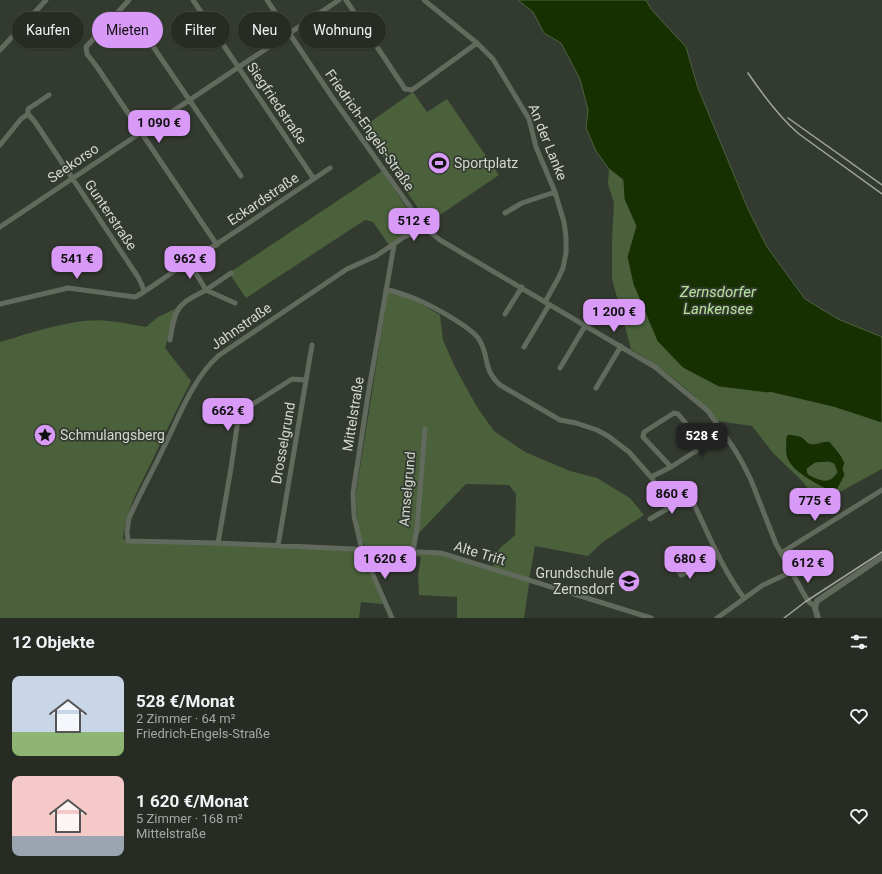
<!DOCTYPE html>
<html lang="de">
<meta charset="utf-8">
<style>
:root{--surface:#262c23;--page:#323830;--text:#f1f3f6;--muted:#a4a7a6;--line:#424841;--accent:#d99af7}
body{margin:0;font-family:Roboto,sans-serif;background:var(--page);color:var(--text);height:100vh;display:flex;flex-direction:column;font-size:15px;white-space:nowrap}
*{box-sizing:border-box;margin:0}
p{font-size:13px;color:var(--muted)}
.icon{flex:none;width:22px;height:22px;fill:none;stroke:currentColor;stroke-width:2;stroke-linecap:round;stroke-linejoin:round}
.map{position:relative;height:618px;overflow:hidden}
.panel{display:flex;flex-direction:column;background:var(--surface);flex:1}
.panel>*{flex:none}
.banner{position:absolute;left:12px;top:12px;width:400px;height:36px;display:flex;gap:8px}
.price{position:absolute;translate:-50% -34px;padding:0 9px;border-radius:8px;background:var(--accent);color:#111;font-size:13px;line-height:26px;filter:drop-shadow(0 1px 2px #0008)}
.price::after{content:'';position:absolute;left:50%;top:24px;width:12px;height:9px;margin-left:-6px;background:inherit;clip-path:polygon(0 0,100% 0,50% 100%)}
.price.on{background:#222;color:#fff}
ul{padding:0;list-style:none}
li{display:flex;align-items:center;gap:12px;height:100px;padding:0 12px}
li span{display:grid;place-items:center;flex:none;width:112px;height:80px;border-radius:8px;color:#555}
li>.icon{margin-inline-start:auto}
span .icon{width:48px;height:48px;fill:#fffc;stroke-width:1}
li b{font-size:17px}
h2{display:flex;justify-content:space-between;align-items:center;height:48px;padding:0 12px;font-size:17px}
.tag{padding:0 14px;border-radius:18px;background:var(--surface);box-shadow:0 1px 3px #0004,0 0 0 1px var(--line);font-size:14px;line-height:36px}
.tag.on{background:var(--accent);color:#111}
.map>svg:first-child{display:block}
.green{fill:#4a613c;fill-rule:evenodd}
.water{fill:#163002;stroke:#4f6240;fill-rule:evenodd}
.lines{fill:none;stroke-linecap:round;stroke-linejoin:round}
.stream{stroke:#4f6240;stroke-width:1.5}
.minor{stroke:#626a5d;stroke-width:5}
.tertiary{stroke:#626a5d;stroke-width:6}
.rail{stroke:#9fa59d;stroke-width:1.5}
.labels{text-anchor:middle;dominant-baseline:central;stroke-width:3.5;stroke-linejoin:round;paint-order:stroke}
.street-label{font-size:14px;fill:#d3d8d1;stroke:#333a2f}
.poi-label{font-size:14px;fill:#d3d8d1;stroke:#333a2f;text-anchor:start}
.water-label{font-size:15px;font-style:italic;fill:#b5e39a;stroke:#333a2f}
</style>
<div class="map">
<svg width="882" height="618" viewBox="0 0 882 618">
<rect width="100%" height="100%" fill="#333a2f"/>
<path class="green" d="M 413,92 L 427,112 L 447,99 L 499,175 L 428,223 L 363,127 Z
M 609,169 L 622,178 L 624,199 L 636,226 L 627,257 L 657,341 L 683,368 L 719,387 L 769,392 L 833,407 L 882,423 L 882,469 L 827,499 L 822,495 L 812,495 L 803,482 L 773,453 L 752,426 L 717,421 C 697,394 660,367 631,349 L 612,279 L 612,240 L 614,203 L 608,184 ZM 803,438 C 810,447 814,443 824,441 L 843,481 L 831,492 C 813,482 797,474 786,456 Z
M 382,171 L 420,228 L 389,245 L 373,222 L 365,220 L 246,298 L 229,273 Z
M 388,291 L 415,300 L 440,315 L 443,340 L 455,367 L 477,407 L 494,431 L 525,452 L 570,471 L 597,478 L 630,498 L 644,515 L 603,542 L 588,556 L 535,546 L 529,580 L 529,584 L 524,618 L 457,618 L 457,597 L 419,595 L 418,575 L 421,557 L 366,547 C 357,536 356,507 356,493 ZM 466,484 L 509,485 L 516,494 L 515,535 L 499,549 L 493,567 L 441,551 L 414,550 L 415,537 Z
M 177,308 L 165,348 L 191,381 C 178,407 165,433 153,459 C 141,484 125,511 123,539 L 128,541 L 357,551 L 361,552 L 383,604 L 361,602 L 359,618 L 0,618 L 0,342 C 32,333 76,317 109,321 C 121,322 134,325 146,327 L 158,317 Z
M 829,462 L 834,464 L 837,472 C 829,485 819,480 808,474 L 807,469 L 815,463 Z"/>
<path class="water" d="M 518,0 L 646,0 L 651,9 L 686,47 L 698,88 L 748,209 L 767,247 L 805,299 L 838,319 L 882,337 L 882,423 L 833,407 L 769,392 L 768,393 L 719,387 L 683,368 L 657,341 L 633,284 L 627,257 L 636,226 L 624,199 L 623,180 L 609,169 L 596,151 L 586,128 L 588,110 L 580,79 L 561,43 L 544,33 L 533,12 Z
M 789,434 C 793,435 798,435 802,437 C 806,440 807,444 813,444 C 818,444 823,441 829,441 C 835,448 841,454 845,463 L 843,469 L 845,475 L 837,490 L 831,492 C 817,484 790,472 786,455 C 785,449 786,442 786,436 ZM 829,462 L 834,464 L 837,472 C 830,485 819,480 808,474 L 807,469 L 815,463 Z"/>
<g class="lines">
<path class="stream" d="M 824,441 L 836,408"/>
<path class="minor" d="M 129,0 L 86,47 L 87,54 L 97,67 L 217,245
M 193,0 L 314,179
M 267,0 L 332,97 L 425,228 L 440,240 L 655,367 L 708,411 L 735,450 L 743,464 L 751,480 L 776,544 L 805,596 L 810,603 L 815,606
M 346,0 L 405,89 L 412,90 L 477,43
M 424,0 L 477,43 L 493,59 L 529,119 L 536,147 L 555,192 L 564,222 L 566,237 L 566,253 L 563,268 L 559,277 L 545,302
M 150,42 L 241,176
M 0,50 L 46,0
M 28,114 L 35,122 L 138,277 L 142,285 L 144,291
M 0,145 L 21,119 L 28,114 L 28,109 L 49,95
M 505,213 L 522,203 L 555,192
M 0,227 L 339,0
M 425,228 L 404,237 L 376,256 L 347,269 L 218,356 C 192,380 179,417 163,449 C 152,472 140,494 129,518 L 127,531 L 128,541 L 218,543 L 441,553 L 651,618
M 189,262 L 206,290 L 231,273
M 386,289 C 396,292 406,295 416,299 C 430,305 474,328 480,341 C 490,359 482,368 500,385 L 560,420 L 576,423 L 597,430 L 608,436 L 629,452 L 651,477 L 670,506
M 0,304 L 68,288 L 135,297 C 141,295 165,277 173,272 C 226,239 278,203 330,168
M 505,314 L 522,287
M 170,340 C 172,330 173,315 180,307 C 186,299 197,295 206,290 L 235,303
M 524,347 L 549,305
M 560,368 L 585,326
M 596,388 L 621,346
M 671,467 L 643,437 L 644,432 L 674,413 L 678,414 L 705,446
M 651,477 L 671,467 L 724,433
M 650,519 L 684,499 L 692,500 C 708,533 722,569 744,598
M 218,543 L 231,468 L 239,413 L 292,379 L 306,380
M 278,546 L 312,345
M 413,551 L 417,528 L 425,429
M 781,553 L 882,490
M 673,560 L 681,575 L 719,556
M 392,618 L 362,550 L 354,516 L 353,493 L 368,395 L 394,245
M 717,618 L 763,585 L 791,572"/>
<path class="tertiary" d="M 818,618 L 815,608 L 817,601 L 882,557"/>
<path class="rail" d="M 748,73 C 763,95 779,117 799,134 L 882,194
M 788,118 L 882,185
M 784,618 L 805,602 L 882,552"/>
</g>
<defs>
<g id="stadium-disc" transform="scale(1.15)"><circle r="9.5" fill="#d99af7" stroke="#333a2f"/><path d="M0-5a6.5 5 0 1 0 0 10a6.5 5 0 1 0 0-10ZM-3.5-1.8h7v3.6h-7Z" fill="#111"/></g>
<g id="sight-disc" transform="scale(1.15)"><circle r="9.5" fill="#d99af7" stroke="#333a2f"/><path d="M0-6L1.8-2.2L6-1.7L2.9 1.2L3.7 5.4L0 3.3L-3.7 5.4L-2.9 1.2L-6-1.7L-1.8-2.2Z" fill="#111"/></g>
<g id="school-disc" transform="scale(1.15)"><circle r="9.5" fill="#d99af7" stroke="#333a2f"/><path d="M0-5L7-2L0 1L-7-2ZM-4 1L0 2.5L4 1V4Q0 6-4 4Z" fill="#111"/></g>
</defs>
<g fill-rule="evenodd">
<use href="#stadium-disc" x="439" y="163"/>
<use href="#sight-disc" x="45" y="435"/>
<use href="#school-disc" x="629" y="581"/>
</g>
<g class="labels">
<g class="street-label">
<text transform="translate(277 103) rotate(56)">Siegfriedstraße</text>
<text transform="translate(370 130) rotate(55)">Friedrich-Engels-Straße</text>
<text transform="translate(548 142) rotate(68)">An der Lanke</text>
<text transform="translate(73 163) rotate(-34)">Seekorso</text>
<text transform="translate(263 199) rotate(-34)">Eckardstraße</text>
<text transform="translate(111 215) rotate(56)">Gunterstraße</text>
<text transform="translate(241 326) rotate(-35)">Jahnstraße</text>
<text transform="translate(353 414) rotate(-81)">Mittelstraße</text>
<text transform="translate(283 443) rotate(-80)">Drosselgrund</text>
<text transform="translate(407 489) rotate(-85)">Amselgrund</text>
<text transform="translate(480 553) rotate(17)">Alte Trift</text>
</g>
<g class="poi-label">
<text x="454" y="163">Sportplatz</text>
<text x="60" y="435">Schmulangsberg</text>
<text x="614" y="573" text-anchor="end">Grundschule<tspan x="614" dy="16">Zernsdorf</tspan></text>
</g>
<g class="water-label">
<text x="718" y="292">Zernsdorfer<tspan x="718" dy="17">Lankensee</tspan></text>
</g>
</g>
</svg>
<b class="price" style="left:159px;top:144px">1 090 €</b>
<b class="price" style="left:414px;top:242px">512 €</b>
<b class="price" style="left:77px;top:280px">541 €</b>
<b class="price" style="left:190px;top:280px">962 €</b>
<b class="price" style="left:614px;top:333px">1 200 €</b>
<b class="price" style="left:228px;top:432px">662 €</b>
<b class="price on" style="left:702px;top:457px">528 €</b>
<b class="price" style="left:672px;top:515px">860 €</b>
<b class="price" style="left:815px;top:522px">775 €</b>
<b class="price" style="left:385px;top:580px">1 620 €</b>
<b class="price" style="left:690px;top:580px">680 €</b>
<b class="price" style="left:808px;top:584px">612 €</b>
<div class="banner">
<a class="tag">Kaufen</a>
<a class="tag on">Mieten</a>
<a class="tag">Filter</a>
<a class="tag">Neu</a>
<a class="tag">Wohnung</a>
</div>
</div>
<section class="panel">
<h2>12 Objekte<svg class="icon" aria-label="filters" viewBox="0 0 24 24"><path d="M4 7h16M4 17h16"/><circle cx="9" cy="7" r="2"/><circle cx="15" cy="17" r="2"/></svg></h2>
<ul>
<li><span style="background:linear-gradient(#c9d6e8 70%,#8fb573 0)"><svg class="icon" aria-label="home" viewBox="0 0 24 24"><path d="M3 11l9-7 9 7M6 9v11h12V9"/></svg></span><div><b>528 €/Monat</b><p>2 Zimmer · 64 m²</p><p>Friedrich-Engels-Straße</p></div><svg class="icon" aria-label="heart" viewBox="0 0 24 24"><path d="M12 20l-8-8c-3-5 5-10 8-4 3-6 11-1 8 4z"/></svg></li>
<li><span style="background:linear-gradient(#f6c9c9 75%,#9aa5b1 0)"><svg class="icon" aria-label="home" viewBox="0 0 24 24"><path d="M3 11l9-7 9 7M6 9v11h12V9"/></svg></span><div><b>1 620 €/Monat</b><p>5 Zimmer · 168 m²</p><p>Mittelstraße</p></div><svg class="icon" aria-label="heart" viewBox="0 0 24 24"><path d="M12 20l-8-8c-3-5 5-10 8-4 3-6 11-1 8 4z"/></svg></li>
</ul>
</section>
